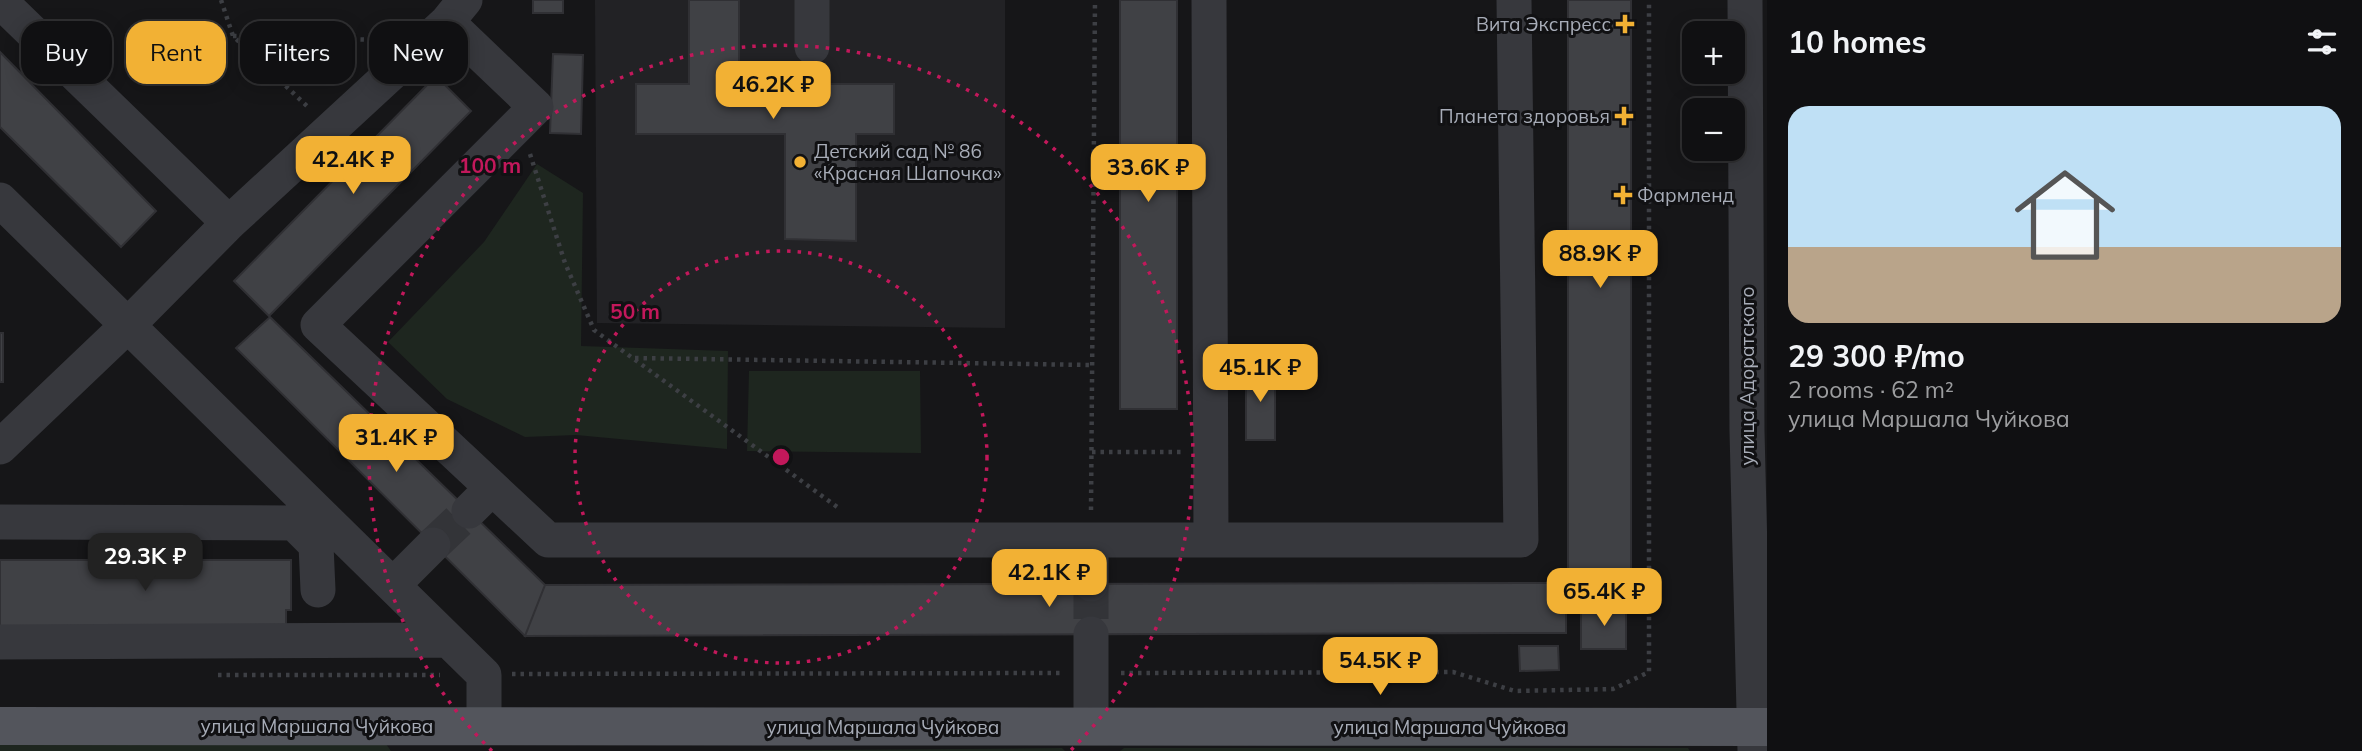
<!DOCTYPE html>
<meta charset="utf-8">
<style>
:root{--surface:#101012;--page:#19191b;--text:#f1f3f6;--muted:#9c9d9f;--line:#303032;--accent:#f2b134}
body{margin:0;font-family:Mulish,sans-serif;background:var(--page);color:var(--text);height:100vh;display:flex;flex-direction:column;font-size:26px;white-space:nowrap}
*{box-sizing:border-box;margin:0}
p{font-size:23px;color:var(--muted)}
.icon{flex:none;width:38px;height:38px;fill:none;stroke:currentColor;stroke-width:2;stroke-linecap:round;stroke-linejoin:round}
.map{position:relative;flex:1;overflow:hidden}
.side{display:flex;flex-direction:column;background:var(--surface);width:595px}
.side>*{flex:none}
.guide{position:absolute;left:21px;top:21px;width:665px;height:63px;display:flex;gap:14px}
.buttons{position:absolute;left:1682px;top:21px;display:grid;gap:14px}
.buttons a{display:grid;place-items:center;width:63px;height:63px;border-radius:14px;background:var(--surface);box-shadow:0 4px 18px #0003,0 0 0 2px var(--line);font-size:35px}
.price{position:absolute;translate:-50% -60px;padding:0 16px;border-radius:14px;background:var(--accent);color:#111;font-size:23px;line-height:46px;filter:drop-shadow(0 2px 4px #0008)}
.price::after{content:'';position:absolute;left:50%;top:42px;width:21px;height:16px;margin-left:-10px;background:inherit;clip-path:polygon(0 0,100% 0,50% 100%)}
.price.current{background:#222;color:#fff}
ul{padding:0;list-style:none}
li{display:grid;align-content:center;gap:14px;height:371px;padding:0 21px}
li span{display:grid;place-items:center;height:217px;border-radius:21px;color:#555}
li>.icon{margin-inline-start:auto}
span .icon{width:126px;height:126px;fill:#fffc;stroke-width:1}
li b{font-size:30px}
h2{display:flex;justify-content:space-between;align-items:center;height:84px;padding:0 21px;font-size:30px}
.pill{padding:0 24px;border-radius:21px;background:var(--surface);box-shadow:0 4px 18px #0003,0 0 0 2px var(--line);font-size:24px;line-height:63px}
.pill.current{background:var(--accent);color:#111}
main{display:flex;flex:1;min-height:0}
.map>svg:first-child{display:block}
.built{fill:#222225}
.green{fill:#1e261f}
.building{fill:#404145;stroke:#303034;stroke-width:2}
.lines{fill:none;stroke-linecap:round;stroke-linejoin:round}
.minor-tunnel{stroke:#333438;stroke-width:35;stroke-dasharray:35 18;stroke-linecap:butt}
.path{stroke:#3d3f44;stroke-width:4.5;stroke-dasharray:3.5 5;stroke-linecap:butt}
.minor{stroke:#37383d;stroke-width:35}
.major{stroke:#53555c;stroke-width:38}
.ring{fill:none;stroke:#c2185b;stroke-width:3.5;stroke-dasharray:3.5 7}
.poi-dot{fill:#f2b134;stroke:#111113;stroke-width:2.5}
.labels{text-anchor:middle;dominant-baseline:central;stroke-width:6;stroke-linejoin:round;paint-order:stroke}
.poi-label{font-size:19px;fill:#a8adb8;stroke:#111113;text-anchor:end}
.street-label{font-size:19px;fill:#a8adb8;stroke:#111113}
.centre{fill:#c2185b;stroke:#111113;stroke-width:3.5}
.ring-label{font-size:21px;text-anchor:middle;font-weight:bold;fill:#c2185b;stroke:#111113;stroke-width:6;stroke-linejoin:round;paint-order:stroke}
</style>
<main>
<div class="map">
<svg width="1767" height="751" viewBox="0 0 1767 751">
<rect width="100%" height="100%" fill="#161618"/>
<path class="built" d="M 595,0 L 1005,0 L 1005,328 L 597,323 Z"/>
<path class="green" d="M 537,164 L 583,193 L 581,346 L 728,351 L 727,449 L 576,435 L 525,437 L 447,399 L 388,342 L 484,242 Z
M 749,371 L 920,371 L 921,453 L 747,451 Z
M 0,744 L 386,744 L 391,751 L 0,751 Z
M 1062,748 L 1065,751 L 715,751 Z
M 1124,748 L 1688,748 L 1690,751 L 1120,751 Z"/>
<path class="building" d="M 533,0 L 563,0 L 563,13 L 533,13 Z
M 689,0 L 739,0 L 739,84 L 894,84 L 894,134 L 856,134 L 856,241 L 785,239 L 785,134 L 636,134 L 636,84 L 689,84 Z
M 1120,0 L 1177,0 L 1177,409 L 1120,409 Z
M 1568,0 L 1631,0 L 1631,581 L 1568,581 Z
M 0,52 L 156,211 L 121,247 L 0,127 Z
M 553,54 L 583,55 L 581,134 L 550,133 Z
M 436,76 L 471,111 L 269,316 L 234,281 Z
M 270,317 L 545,585 L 525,636 L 236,348 Z
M 0,333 L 3,333 L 3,382 L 0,382 Z
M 1246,367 L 1275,367 L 1275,440 L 1246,440 Z
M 0,560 L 291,560 L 291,610 L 286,610 L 286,626 L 0,626 Z
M 1566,583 L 1566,633 L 525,636 L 545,585 Z
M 1581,608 L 1626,608 L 1626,649 L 1581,649 Z
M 1519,646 L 1558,646 L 1559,670 L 1520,671 Z"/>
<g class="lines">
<path class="minor-tunnel" d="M 433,545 L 469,511
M 1091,584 L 1091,634"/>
<path class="path" d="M 221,0 L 233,36 L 309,108
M 233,36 L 383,40
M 530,154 L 565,263 L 594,330 L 840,509
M 635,358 L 1092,365
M 1092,452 L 1182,452
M 1091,510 L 1095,0
M 1121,673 L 1453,672 L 1515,691 L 1613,689 L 1649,672 L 1649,0
M 512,674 L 1063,673
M 218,675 L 440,675"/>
<path class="minor" d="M 1209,0 L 1211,540
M 1745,0 L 1747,431 L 1755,751
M 0,1 L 229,223
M 447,22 L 536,107 L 318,325 L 548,540 L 1521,540 L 1514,0
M 812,47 L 812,0
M 0,200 L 484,675 L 484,726
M 0,447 L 128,325 L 229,223 L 447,22 L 465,0
M 469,511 L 492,488
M 0,522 L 294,523 L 316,545 L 318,590
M 1091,540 L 1091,584
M 393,585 L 433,545
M 1091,634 L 1091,727
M 0,642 L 448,640"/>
<path class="major" d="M 0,726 L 1767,727"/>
</g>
<g class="ring">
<circle cx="781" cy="457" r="206"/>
<path d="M492 751A412 412 0 1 1 1070 751"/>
</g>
<g class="poi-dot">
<path d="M1621.5 13.5h7v7h7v7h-7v7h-7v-7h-7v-7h7z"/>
<path d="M1620.5 105.5h7v7h7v7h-7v7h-7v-7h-7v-7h7z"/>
<circle cx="800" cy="162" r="7"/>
<path d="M1619.5 184.5h7v7h7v7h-7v7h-7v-7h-7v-7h7z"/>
</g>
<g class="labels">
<g class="poi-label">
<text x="1611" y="24">Вита Экспресс</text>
<text x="1610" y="116">Планета здоровья</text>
<text x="814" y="151" text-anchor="start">Детский сад № 86<tspan x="814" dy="22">«Красная Шапочка»</tspan></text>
<text x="1637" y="195" text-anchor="start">Фармленд</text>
</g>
<g class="street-label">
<text transform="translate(1747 376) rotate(-90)">улица Адоратского</text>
<text x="317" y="726">улица Маршала Чуйкова</text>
<text x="883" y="727">улица Маршала Чуйкова</text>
<text x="1450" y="727">улица Маршала Чуйкова</text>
</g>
</g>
<circle cx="781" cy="457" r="10" class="centre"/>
<g class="ring-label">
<text x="490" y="173">100 m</text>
<text x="635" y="319">50 m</text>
</g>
</svg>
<div class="buttons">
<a>+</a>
<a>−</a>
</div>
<b class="price" style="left:773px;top:121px">46.2K ₽</b>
<b class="price" style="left:353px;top:196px">42.4K ₽</b>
<b class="price" style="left:1148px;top:204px">33.6K ₽</b>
<b class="price" style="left:1600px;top:290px">88.9K ₽</b>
<b class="price" style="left:1260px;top:404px">45.1K ₽</b>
<b class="price" style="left:396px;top:474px">31.4K ₽</b>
<b class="price current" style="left:145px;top:593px">29.3K ₽</b>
<b class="price" style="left:1049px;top:609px">42.1K ₽</b>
<b class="price" style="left:1604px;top:628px">65.4K ₽</b>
<b class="price" style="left:1380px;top:697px">54.5K ₽</b>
<div class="guide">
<a class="pill">Buy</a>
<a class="pill current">Rent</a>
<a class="pill">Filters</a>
<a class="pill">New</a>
</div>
</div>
<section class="side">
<h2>10 homes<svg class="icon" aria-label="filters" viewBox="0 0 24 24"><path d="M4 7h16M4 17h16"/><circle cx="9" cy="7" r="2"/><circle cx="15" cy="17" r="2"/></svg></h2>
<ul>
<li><span style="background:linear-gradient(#bfe0f5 65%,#b9a48a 0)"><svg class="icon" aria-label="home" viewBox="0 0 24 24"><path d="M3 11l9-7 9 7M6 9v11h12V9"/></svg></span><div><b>29 300 ₽/mo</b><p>2 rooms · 62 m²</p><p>улица Маршала Чуйкова</p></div></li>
</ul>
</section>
</main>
